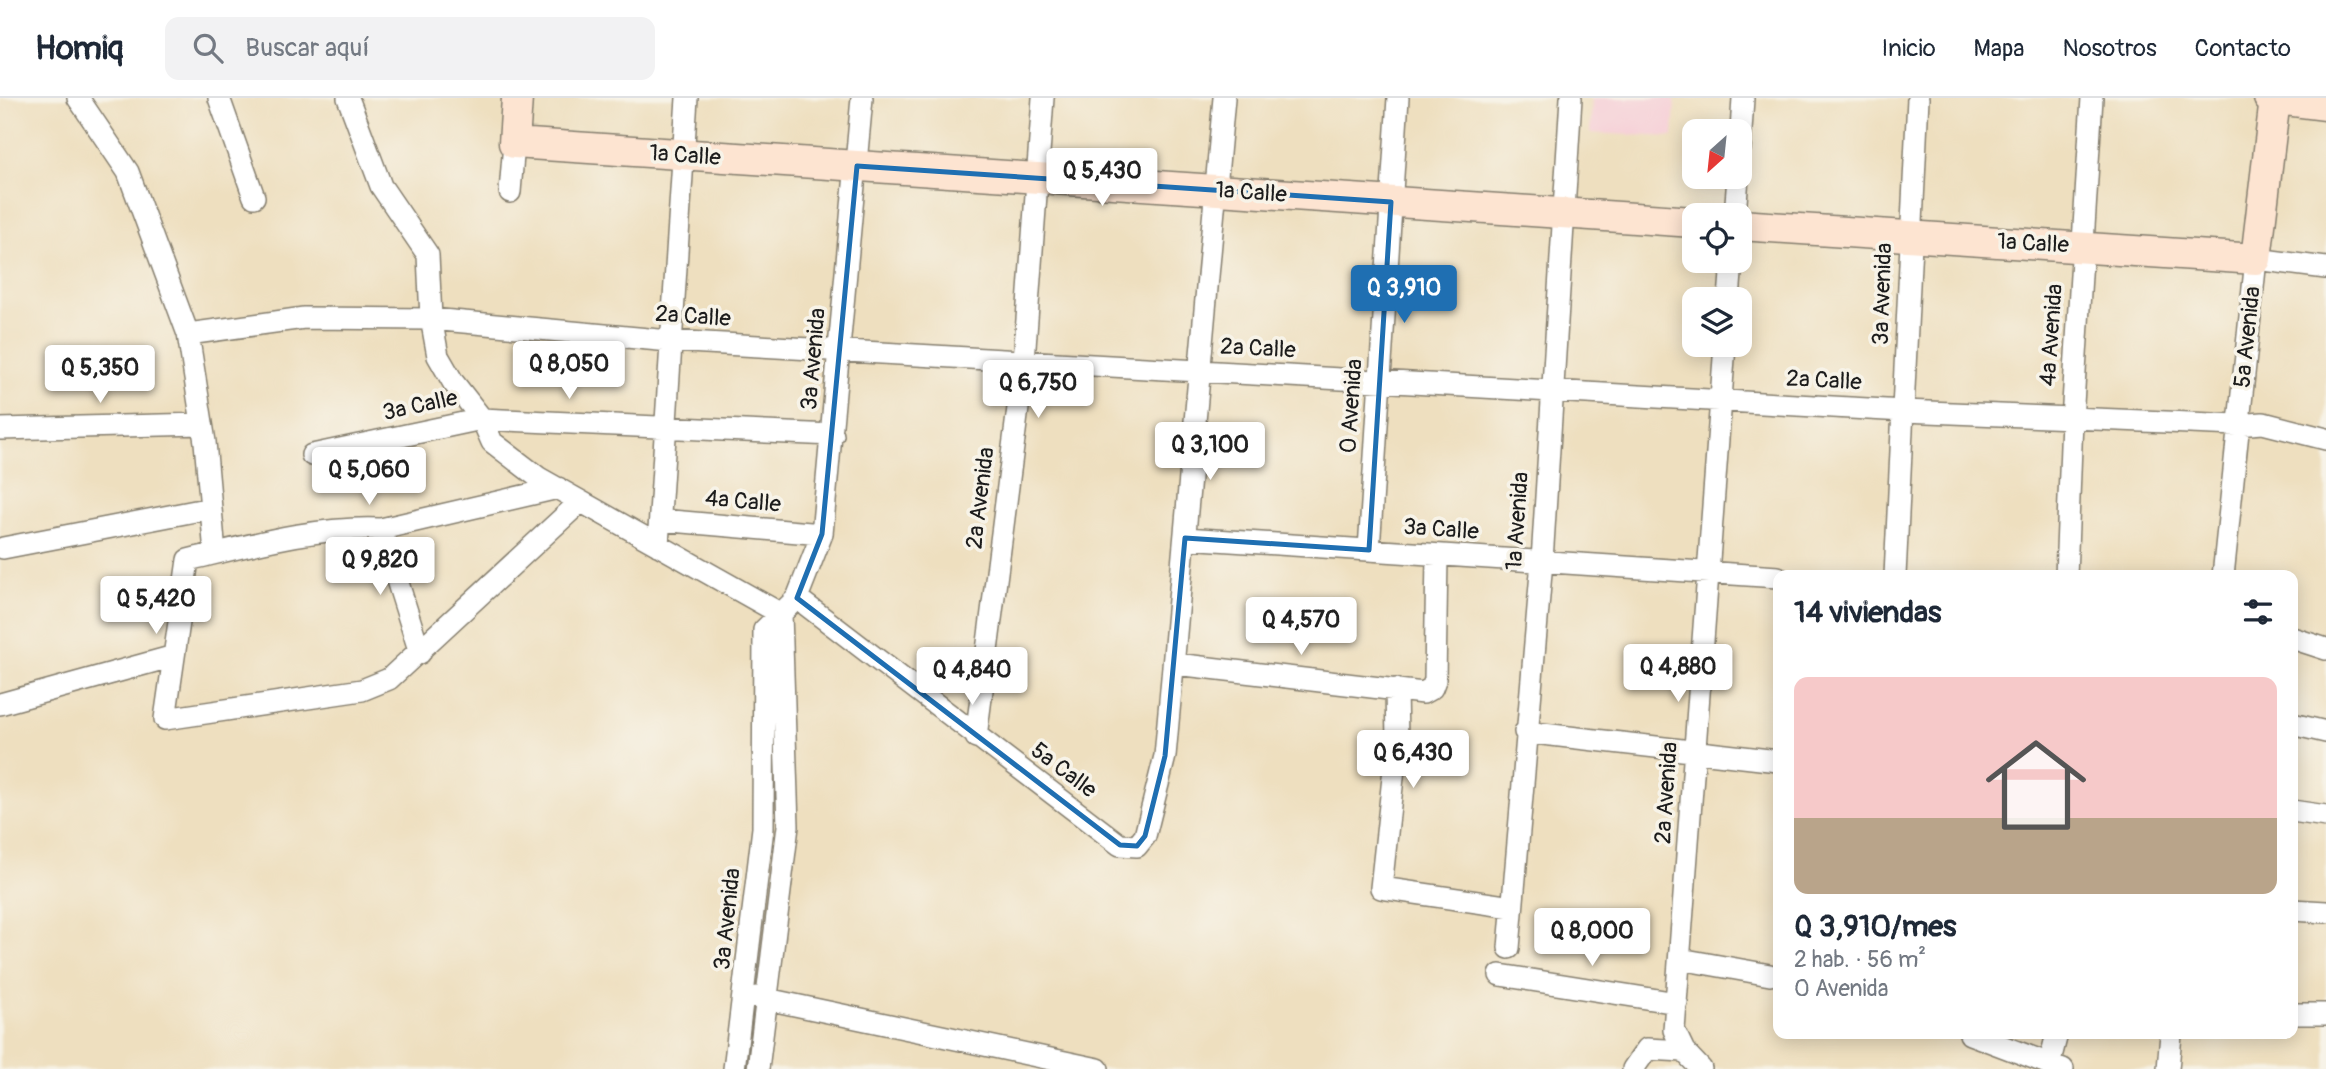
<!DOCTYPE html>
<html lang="es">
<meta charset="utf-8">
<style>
:root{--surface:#fff;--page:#f2f2f3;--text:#1f2937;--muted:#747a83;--line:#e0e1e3;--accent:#1f6fb2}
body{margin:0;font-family:Pangolin,sans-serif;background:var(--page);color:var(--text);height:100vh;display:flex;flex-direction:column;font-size:26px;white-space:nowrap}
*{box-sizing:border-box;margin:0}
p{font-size:23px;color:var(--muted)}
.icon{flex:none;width:38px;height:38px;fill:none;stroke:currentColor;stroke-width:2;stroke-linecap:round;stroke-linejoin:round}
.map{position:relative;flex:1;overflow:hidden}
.drawer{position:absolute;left:1773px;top:472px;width:525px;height:469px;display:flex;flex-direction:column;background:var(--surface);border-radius:14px;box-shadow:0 4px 18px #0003}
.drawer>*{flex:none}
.needle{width:46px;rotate:207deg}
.controls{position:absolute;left:1682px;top:21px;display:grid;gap:14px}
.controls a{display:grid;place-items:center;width:70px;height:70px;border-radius:14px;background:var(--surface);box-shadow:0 4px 18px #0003;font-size:35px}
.price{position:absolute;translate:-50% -60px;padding:0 16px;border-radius:7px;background:#fff;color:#222;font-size:23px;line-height:46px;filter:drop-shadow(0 2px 4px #0008)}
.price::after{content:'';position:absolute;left:50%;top:42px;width:21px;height:16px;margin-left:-10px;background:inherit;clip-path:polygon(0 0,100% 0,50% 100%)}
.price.selected{background:var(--accent);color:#fff}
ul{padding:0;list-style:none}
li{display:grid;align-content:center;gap:14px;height:371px;padding:0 21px}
li span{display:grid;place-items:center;height:217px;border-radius:14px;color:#555}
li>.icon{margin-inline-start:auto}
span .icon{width:126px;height:126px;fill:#fffc;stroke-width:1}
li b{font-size:30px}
h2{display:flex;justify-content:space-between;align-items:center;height:84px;padding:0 21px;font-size:30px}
header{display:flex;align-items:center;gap:42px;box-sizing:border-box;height:98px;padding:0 35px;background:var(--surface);border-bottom:2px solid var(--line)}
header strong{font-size:33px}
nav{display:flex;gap:38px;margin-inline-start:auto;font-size:24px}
.search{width:490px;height:63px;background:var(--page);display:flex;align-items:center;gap:18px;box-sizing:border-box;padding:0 24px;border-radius:14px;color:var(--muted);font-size:26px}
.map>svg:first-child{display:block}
.built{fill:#f6cfd7}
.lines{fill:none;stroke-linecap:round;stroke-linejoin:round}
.street-casing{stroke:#857e6e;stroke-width:24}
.secondary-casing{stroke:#857e6e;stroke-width:33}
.street{stroke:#fff;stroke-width:21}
.secondary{stroke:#fde4d1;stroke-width:30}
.marked{fill:none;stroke:#1f6fb2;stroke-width:5;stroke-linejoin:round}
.labels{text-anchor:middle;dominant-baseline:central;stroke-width:7;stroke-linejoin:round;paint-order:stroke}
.street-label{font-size:23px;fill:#1c1c1c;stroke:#f7f3e8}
</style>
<header>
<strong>Homiq</strong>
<div class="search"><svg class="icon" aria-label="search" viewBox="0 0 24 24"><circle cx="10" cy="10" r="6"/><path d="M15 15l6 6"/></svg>Buscar aquí</div>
<nav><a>Inicio</a><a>Mapa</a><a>Nosotros</a><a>Contacto</a></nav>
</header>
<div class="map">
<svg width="2326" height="971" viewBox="0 0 2326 971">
<rect width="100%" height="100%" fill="#f7f3e8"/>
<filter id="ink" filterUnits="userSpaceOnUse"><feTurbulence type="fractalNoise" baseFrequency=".0143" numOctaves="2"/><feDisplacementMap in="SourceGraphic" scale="14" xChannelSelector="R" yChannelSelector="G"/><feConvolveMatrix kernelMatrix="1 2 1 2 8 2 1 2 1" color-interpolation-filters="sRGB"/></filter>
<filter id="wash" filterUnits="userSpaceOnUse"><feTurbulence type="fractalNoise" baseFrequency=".00686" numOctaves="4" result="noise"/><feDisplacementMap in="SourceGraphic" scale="28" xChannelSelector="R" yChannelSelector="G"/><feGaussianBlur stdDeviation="1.57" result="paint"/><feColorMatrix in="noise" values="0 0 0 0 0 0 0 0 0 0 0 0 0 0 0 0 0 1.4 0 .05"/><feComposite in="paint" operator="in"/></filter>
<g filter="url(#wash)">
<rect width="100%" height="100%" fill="#eedfbf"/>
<path class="built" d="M 1592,0 L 1675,0 L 1673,39 L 1590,35 Z"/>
</g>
<g filter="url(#ink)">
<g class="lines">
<g class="street-casing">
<path id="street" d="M 78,0 L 128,74 L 188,236 L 205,344 L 215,455
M 219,0 L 254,99
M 348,0 L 381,88 L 428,157 L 431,220 L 438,258 L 453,284 L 482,321 L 492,344 L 539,380 L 781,516
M 1740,50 L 1743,0
M 510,94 L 514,45
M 1735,117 L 1738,79
M 1729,201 L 1732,163
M 188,236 L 304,220 L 431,221 L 670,243 L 1904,313 L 2237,327 L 2263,325 L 2326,341
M 0,331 L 202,326
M 312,357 L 482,321 L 833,337
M 558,390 L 381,431 C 317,428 250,447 188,462 L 165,621 L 362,592 L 389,581 L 580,404
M 660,422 L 822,436
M 381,431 L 420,555
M 1185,440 L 1778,479
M 658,447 L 687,0
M 3,450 L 211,410
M 1369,452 L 1398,0
M 1895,478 L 1918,0
M 2066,478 L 2072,322 L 2092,0
M 2223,478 L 2256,161 L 2326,170
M 797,500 L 1120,747 L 1137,748 L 1145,738 L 1165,658 L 1224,0
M 2292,540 L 2326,551
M 1176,566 L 1423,595 L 1432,590 L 1435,582 L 1437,458
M 1396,591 L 1397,643 L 1381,790 L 1512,809
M 0,606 L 174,558
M 2292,626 L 2326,634
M 1525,634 L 1778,663
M 976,639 L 1024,263 L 1043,0
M 2292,713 L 2326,718
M 2292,812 L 2326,814
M 1509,850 L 1542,463 L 1571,0
M 1680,861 L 1770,877
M 1500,877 L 1677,905
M 757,899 L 1098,971
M 2292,916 L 2326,916
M 1970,936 L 2063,971
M 2049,967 L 2057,936
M 734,971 L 763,730 L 764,532 L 797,500 L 822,436 L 862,0
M 758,971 L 788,728 L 781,516
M 1633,971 L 1647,951 L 1684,953
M 1701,971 L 1684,953 L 1674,932 L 1725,247
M 2168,971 L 2171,936"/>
</g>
<g class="secondary-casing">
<path id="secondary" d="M 517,0 L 514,45 L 1694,124
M 2269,0 L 2326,7
M 1740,127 L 2256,161 L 2275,1"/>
</g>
<use href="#street" class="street"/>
<use href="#secondary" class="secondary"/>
</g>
</g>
<path class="marked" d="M 857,68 L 1391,104 L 1369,452 L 1185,440 L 1165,658 L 1145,738 L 1137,748 L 1120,747 L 797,500 L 822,436 Z"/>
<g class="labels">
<g class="street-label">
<text transform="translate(685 57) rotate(4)">1a Calle</text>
<text transform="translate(1251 94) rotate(4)">1a Calle</text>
<text transform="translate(2033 145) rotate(3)">1a Calle</text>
<text transform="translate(1882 196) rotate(-88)">3a Avenida</text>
<text transform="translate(693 218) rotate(4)">2a Calle</text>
<text transform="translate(2051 237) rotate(-86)">4a Avenida</text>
<text transform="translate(2247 239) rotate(-84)">5a Avenida</text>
<text transform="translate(1258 250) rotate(3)">2a Calle</text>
<text transform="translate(813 261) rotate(-85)">3a Avenida</text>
<text transform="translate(1824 282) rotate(3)">2a Calle</text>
<text transform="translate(420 307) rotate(-12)">3a Calle</text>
<text transform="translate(1351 308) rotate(-86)">0 Avenida</text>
<text transform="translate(980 400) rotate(-83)">2a Avenida</text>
<text transform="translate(743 403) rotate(5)">4a Calle</text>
<text transform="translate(1517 423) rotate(-86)">1a Avenida</text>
<text transform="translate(1441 431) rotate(4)">3a Calle</text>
<text transform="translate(1064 672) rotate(37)">5a Calle</text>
<text transform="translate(1666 695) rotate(-86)">2a Avenida</text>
<text transform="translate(727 821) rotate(-84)">3a Avenida</text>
</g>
</g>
</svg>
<div class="controls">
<a><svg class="needle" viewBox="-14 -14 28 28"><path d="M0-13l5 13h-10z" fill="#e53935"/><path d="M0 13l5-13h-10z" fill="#747a83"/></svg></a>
<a><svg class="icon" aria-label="locate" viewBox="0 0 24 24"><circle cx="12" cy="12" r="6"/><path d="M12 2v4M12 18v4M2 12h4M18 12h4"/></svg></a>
<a><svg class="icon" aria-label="layers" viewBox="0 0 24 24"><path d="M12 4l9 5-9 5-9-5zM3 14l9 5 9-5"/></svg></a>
</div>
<b class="price" style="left:1102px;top:110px">Q 5,430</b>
<b class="price selected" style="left:1404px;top:227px">Q 3,910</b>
<b class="price" style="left:569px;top:303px">Q 8,050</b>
<b class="price" style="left:100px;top:307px">Q 5,350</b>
<b class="price" style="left:1038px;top:322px">Q 6,750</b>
<b class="price" style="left:1210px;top:384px">Q 3,100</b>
<b class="price" style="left:369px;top:409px">Q 5,060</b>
<b class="price" style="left:380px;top:499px">Q 9,820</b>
<b class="price" style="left:156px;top:538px">Q 5,420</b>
<b class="price" style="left:1301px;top:559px">Q 4,570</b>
<b class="price" style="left:1678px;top:606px">Q 4,880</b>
<b class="price" style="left:972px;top:609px">Q 4,840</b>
<b class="price" style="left:1413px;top:692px">Q 6,430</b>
<b class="price" style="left:1592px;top:870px">Q 8,000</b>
<section class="drawer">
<h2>14 viviendas<svg class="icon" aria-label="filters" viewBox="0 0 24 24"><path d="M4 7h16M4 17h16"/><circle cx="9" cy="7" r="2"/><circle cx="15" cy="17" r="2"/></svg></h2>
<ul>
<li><span style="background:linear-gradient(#f6c9c9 65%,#b9a48a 0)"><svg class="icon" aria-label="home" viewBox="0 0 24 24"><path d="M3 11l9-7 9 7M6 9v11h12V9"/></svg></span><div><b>Q 3,910/mes</b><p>2 hab. · 56 m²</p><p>0 Avenida</p></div></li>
</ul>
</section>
</div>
